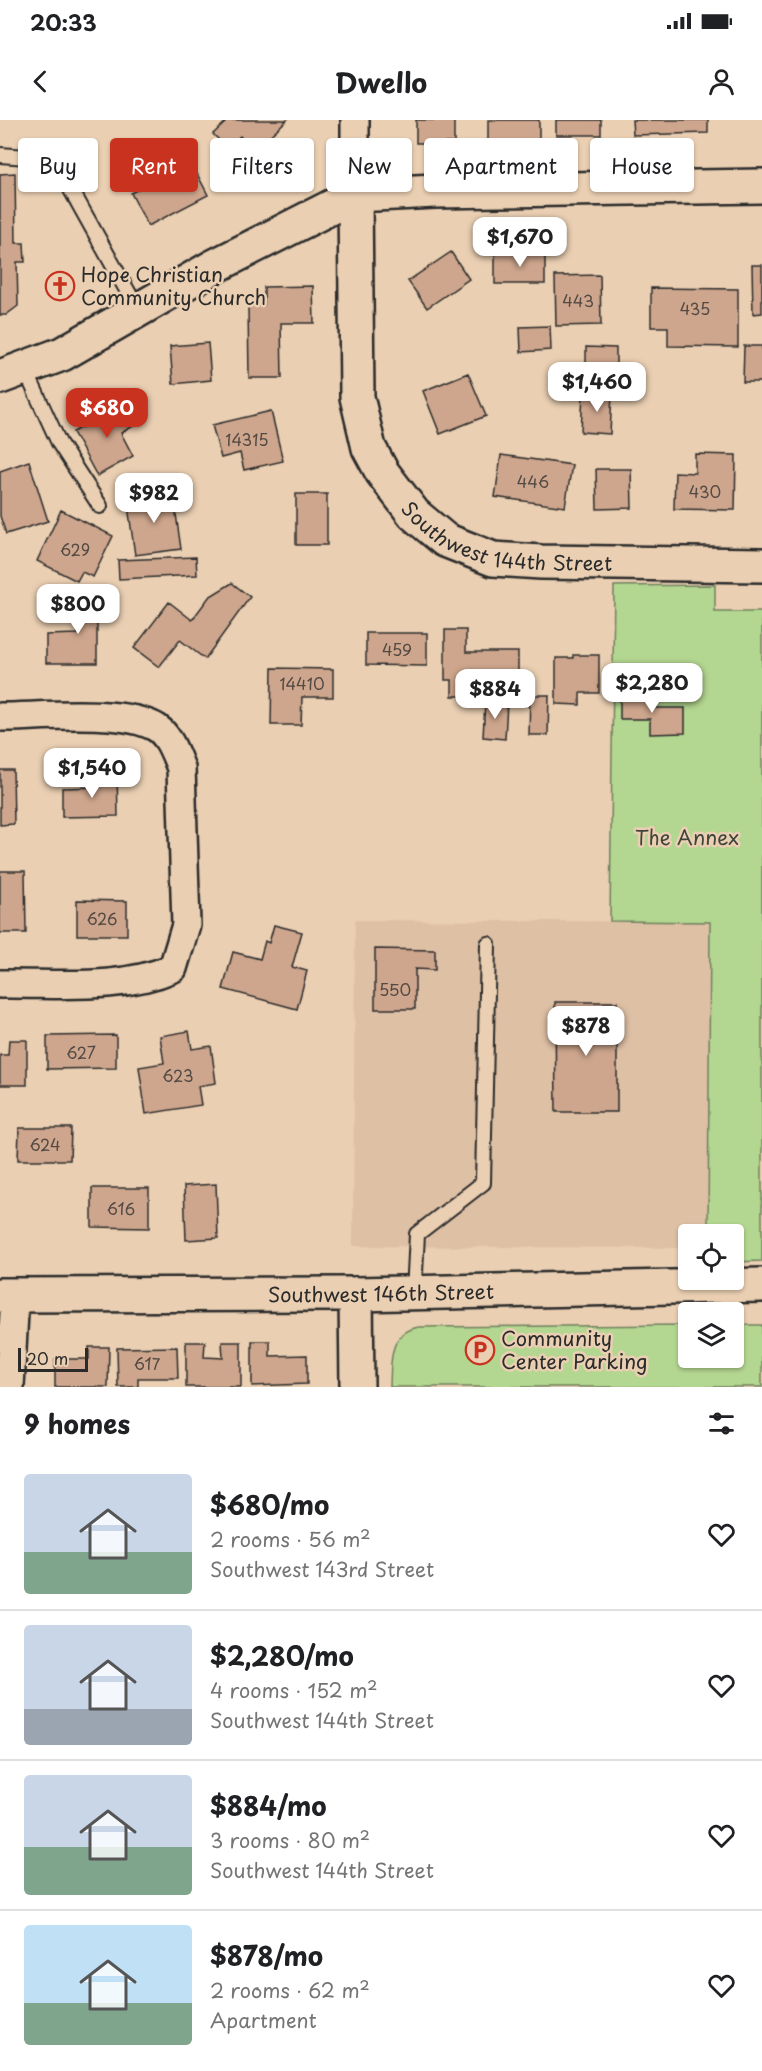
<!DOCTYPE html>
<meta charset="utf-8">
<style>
:root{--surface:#fff;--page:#f6f6f6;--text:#202124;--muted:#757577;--line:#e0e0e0;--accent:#c8321e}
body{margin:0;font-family:"Playpen Sans",sans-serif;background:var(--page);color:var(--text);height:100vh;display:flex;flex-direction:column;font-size:22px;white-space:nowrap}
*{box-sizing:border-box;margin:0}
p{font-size:20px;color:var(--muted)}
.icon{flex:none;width:33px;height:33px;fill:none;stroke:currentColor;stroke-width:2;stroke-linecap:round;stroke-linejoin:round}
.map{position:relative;height:1267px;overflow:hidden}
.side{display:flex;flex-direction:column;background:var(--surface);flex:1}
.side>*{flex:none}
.banner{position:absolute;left:18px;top:18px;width:726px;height:54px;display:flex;gap:12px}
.buttons{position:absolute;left:678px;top:1104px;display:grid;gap:12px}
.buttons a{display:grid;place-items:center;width:66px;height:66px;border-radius:6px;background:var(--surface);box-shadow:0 2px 4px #0004;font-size:30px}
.scale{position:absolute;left:18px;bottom:15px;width:70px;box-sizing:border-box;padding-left:6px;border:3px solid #2b2b2b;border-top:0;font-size:16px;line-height:21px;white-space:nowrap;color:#2b2b2b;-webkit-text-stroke:4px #eacfb2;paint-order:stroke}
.price{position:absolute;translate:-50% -51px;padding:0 14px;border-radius:12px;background:#fff;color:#222;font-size:20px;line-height:39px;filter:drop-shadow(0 2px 3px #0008)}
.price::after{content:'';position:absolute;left:50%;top:36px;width:18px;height:14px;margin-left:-9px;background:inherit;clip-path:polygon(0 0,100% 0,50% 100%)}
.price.current{background:var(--accent);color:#fff}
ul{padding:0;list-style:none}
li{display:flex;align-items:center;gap:18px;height:150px;padding:0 24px}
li+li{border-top:2px solid var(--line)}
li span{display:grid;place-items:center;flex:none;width:168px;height:120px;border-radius:6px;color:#555}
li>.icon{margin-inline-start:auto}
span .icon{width:72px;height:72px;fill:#fffc;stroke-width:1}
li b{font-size:26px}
h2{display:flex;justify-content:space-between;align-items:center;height:72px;padding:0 24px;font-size:26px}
.chip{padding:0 21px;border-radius:6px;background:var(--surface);box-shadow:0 2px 4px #0004;font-size:21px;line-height:54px}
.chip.current{background:var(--accent);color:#fff}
.status{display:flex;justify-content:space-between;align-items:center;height:42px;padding:0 30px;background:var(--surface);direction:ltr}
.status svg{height:16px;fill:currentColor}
header{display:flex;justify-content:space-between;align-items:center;height:78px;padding:0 24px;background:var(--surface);font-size:27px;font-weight:700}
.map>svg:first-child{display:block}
.built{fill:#dec0a5}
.green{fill:#b3d690;stroke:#6f805e;stroke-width:1.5}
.building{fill:#cea68d;stroke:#2b2b2b;stroke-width:1.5}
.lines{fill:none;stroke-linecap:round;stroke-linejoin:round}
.lane-casing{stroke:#2b2b2b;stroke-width:18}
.street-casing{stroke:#2b2b2b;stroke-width:32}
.secondary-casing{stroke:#2b2b2b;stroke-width:38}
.lane{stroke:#eacfb2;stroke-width:14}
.street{stroke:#eacfb2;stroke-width:27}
.secondary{stroke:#eacfb2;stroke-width:33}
.labels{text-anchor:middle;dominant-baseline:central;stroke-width:5;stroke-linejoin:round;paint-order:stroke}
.number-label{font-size:16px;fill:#544a44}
.poi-label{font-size:20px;fill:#2b2b2b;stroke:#eacfb2;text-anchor:start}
.street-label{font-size:20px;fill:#2b2b2b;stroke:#eacfb2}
.park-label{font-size:20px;fill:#3f453a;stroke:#eacfb2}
</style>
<div class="status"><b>20:33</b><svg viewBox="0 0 49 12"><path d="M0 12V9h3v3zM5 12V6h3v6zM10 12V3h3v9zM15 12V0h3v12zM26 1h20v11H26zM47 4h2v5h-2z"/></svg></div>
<header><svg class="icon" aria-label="back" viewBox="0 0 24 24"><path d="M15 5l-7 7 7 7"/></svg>Dwello<svg class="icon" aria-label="person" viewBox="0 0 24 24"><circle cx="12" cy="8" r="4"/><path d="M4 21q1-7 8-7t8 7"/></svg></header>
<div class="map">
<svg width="762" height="1267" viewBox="0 0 762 1267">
<rect width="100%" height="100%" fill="#eacfb2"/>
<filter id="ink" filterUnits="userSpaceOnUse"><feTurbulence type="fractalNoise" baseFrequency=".0167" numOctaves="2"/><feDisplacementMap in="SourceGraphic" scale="12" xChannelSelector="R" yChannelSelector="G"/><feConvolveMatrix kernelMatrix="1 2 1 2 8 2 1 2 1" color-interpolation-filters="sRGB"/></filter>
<g filter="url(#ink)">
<path class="built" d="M 355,800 L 710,802 L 708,1114 L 688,1114 L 688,1128 L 353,1126 Z"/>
<path class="green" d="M 715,465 L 715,492 L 762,492 L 762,1141 L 734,1142 L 734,1114 L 708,1114 L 710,802 L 610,801 L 614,466 Z
M 688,1205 L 688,1238 L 734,1238 L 734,1205 L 762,1205 L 762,1267 L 390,1267 C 391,1241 388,1213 419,1207 Z"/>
<path class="building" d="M 228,0 L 287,0 L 253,31 L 240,16 L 227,28 L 213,14 Z
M 416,0 L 454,0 L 454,23 L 416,23 Z
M 488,0 L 539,0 L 539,26 L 488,26 Z
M 556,0 L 601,0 L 601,15 L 556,15 Z
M 632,0 L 708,0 L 708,13 L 633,15 Z
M 182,25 L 208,75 L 148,106 L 131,73 L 161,57 L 153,41 Z
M 15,53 L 16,123 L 24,123 L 25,142 L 17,142 L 18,186 L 6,195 L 0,195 L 0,54 Z
M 495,131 L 545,131 L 545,164 L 495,164 Z
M 451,132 L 469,159 L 427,188 L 408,161 Z
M 752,145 L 762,145 L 762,193 L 753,194 Z
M 600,155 L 601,205 L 556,206 L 555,156 Z
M 313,166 L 314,203 L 281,203 L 282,258 L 249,258 L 248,186 L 264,185 L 264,167 Z
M 651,168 L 738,169 L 738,227 L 668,226 L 668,207 L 651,207 Z
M 550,206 L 551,230 L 521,232 L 520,207 Z
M 208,223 L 211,260 L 173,264 L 170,226 Z
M 744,226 L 762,226 L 762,262 L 743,262 Z
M 586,227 L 616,228 L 616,258 L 586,258 Z
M 468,253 L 486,296 L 440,314 L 423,271 Z
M 583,272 L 612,273 L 610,314 L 581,312 Z
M 126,283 L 137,304 L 121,313 L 133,336 L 97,356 L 73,312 Z
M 271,291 L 283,341 L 244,350 L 240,333 L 221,338 L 212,305 Z
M 695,334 L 736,335 L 735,390 L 674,389 L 675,352 L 695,353 Z
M 501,335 L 572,345 L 565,387 L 495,377 Z
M 29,341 L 48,401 L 6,414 L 0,396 L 0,351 Z
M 596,349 L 631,349 L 632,388 L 597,389 Z
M 173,373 L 181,429 L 135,435 L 127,379 Z
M 296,374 L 327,374 L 327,425 L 296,425 Z
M 61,390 L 113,416 L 93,457 L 82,452 L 77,461 L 37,441 Z
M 196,437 L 197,455 L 119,459 L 118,440 Z
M 232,463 L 250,477 L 205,539 L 180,520 L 159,547 L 134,528 L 169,482 L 192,500 L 209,477 Z
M 78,469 L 97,469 L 97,543 L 46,543 L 46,515 L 78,514 Z
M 445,510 L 466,510 L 466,532 L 518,532 L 518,554 L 478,555 L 478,576 L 452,576 L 452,560 L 445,560 Z
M 366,513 L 427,513 L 427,546 L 366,545 Z
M 573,535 L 599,535 L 599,573 L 580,573 L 580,585 L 556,584 L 556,538 L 573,538 Z
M 272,548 L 333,549 L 333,577 L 302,577 L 301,605 L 271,605 Z
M 652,573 L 652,588 L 685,588 L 685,613 L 650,614 L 650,599 L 620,599 L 620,574 Z
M 530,575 L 549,575 L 548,615 L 529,615 Z
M 485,582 L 507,583 L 505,619 L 483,617 Z
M 0,650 L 13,650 L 14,704 L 0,705 Z
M 99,652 L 117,652 L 118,696 L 62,697 L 62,668 L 99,667 Z
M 0,751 L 25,751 L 26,813 L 0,813 Z
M 77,780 L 127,781 L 127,815 L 77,815 Z
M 274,805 L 302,812 L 292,847 L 307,851 L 297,889 L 223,869 L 233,832 L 260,839 L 265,821 L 269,823 Z
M 375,829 L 435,830 L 435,850 L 415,849 L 415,889 L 375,889 Z
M 555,882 L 617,882 L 617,992 L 556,992 Z
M 189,911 L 192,929 L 211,926 L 216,963 L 198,966 L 201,985 L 146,994 L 139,947 L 164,943 L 160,916 Z
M 116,915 L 116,948 L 47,949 L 47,916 Z
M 9,920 L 27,920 L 27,965 L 0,965 L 0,935 L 8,935 Z
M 19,1008 L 71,1008 L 70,1040 L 18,1040 Z
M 216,1064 L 218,1118 L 186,1120 L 184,1066 Z
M 92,1068 L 149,1068 L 149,1108 L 92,1107 Z
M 252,1221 L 270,1221 L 270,1236 L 307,1235 L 307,1264 L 252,1266 Z
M 186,1222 L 205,1222 L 204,1237 L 223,1238 L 222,1222 L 241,1222 L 241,1267 L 186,1267 Z
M 89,1227 L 109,1227 L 108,1267 L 55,1267 L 55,1239 L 89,1239 Z
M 177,1227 L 178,1258 L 138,1258 L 138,1267 L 118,1267 L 117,1228 Z"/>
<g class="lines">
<g class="lane-casing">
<path id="lane" d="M 0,35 L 54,39 L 138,190
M 25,249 L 59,323 L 100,386
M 414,1173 L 417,1114 L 483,1063 L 488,824"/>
</g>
<g class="street-casing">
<path id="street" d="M 355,0 L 355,75
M 0,597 C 40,597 124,588 157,608 C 170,617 175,634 181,648 L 186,805 L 173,848 C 120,871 57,863 0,864
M 10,1267 L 15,1174"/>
</g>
<g class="secondary-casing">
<g id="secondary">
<path id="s1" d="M 355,75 L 357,277 L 369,328 L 382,352 L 414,394 L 445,420 L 493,439 L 541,442 L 762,445"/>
<path d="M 0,257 L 62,234 L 213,147 L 355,75 L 435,71 L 762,66"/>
<path d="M 356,1174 L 357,1267"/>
<path id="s2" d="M 0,1175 L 356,1174 L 762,1165"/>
</g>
</g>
<use href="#lane" class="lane"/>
<use href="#street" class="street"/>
<use href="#secondary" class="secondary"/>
</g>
</g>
<defs>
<g id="church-ring" transform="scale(1.5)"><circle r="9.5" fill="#eacfb2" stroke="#c8321e" stroke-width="1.5"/><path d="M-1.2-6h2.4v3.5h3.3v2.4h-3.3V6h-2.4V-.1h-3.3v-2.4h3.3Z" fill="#c8321e"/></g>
<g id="parking-ring" transform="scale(1.5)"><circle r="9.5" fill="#eacfb2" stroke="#c8321e" stroke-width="1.5"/><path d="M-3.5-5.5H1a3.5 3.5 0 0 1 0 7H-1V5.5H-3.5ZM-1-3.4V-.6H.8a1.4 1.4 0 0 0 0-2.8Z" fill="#c8321e"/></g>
</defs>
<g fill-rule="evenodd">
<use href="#church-ring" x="60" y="166"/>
<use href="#parking-ring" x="480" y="1230"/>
</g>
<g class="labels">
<g class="number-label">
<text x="578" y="180">443</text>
<text x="695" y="188">435</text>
<text x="247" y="319">14315</text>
<text x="533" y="361">446</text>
<text x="705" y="371">430</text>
<text x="75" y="429">629</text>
<text x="397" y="529">459</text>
<text x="302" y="563">14410</text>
<text x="102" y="798">626</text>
<text x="395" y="869">550</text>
<text x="81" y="932">627</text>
<text x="178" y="955">623</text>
<text x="45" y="1024">624</text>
<text x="121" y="1088">616</text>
<text x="147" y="1243">617</text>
</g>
<g class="poi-label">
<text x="81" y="154">Hope Christian<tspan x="81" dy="23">Community Church</tspan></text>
<text x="501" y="1218">Community<tspan x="501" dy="23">Center Parking</tspan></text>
</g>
<g class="street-label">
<text stroke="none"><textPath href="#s1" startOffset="434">Southwest 144th Street</textPath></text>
<text stroke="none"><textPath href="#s2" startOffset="381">Southwest 146th Street</textPath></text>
</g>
<g class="park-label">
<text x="687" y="717">The Annex</text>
</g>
</g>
</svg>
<div class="buttons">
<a><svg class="icon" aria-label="locate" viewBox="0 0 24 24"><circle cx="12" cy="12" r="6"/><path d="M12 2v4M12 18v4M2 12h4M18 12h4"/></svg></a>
<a><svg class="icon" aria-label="layers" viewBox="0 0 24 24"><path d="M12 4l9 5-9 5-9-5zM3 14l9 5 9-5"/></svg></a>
</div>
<div class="scale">20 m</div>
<b class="price" style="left:520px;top:148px">$1,670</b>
<b class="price" style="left:597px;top:293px">$1,460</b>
<b class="price current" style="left:107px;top:319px">$680</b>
<b class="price" style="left:154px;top:404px">$982</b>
<b class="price" style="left:78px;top:515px">$800</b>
<b class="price" style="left:652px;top:594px">$2,280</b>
<b class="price" style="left:495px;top:600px">$884</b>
<b class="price" style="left:92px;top:679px">$1,540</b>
<b class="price" style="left:586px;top:937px">$878</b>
<div class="banner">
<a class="chip">Buy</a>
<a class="chip current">Rent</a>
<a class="chip">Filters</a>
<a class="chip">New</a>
<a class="chip">Apartment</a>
<a class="chip">House</a>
</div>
</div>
<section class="side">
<h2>9 homes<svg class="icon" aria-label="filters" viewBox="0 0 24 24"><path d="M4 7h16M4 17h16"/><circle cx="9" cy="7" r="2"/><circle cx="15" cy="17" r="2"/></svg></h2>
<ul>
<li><span style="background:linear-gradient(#c9d6e8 65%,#7fa58c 0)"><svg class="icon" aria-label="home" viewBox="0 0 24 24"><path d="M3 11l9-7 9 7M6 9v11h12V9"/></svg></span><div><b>$680/mo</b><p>2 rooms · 56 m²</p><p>Southwest 143rd Street</p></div><svg class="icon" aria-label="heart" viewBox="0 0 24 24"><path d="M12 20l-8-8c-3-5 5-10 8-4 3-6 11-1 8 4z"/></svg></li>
<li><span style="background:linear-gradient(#c9d6e8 70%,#9aa5b1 0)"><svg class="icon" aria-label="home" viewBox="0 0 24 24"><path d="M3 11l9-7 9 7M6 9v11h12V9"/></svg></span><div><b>$2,280/mo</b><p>4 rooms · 152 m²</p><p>Southwest 144th Street</p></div><svg class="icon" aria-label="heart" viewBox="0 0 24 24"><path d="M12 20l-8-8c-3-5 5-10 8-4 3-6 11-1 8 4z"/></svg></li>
<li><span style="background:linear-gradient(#c9d6e8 60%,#7fa58c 0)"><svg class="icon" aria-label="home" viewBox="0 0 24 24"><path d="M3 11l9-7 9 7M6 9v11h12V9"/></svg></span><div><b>$884/mo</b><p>3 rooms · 80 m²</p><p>Southwest 144th Street</p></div><svg class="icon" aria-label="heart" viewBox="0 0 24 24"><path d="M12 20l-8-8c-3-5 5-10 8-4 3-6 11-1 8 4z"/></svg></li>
<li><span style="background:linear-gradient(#bfe0f5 65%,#7fa58c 0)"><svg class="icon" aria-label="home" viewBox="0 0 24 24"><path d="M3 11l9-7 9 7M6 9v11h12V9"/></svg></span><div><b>$878/mo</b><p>2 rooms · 62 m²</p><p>Apartment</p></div><svg class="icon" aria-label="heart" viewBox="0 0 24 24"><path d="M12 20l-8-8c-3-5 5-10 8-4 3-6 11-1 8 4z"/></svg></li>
</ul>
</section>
